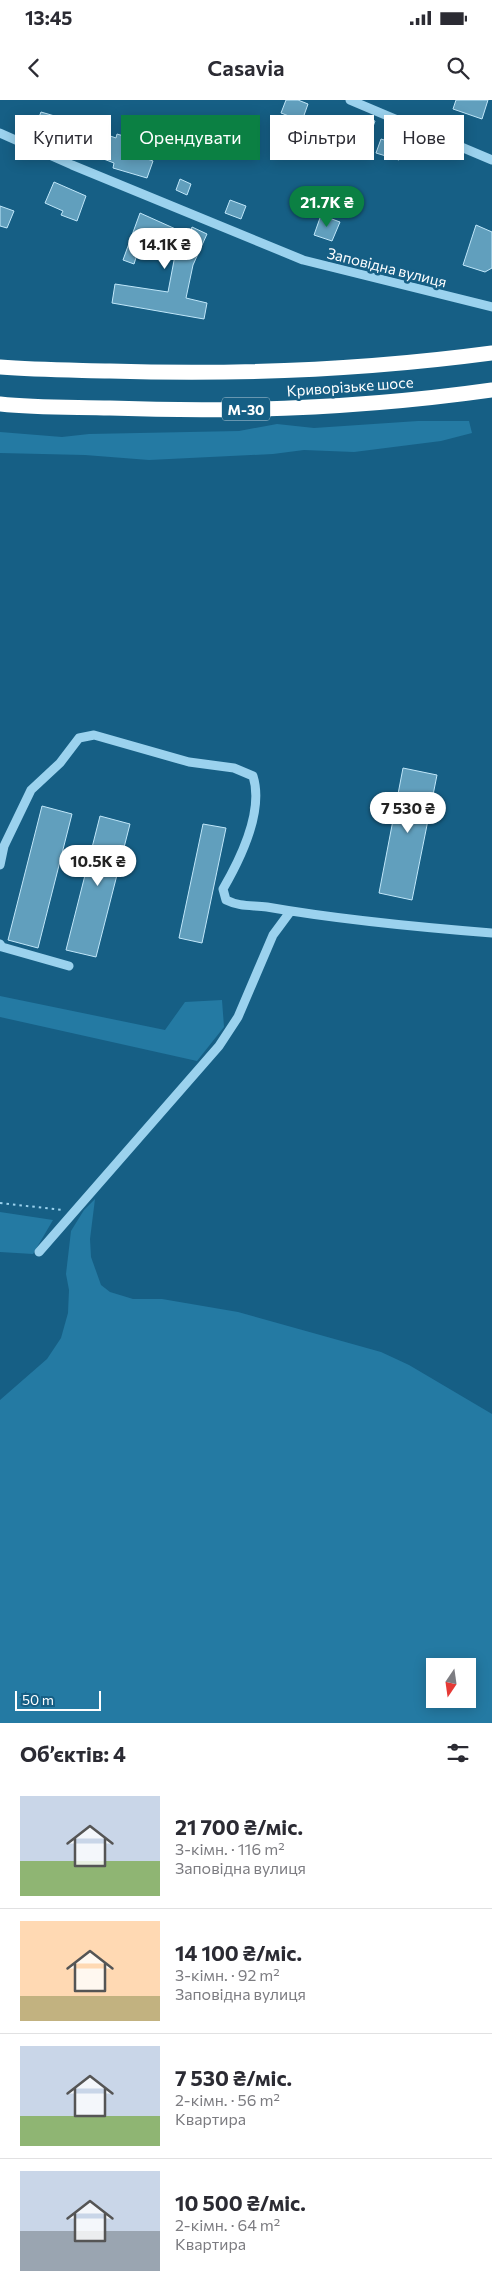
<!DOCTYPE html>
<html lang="uk">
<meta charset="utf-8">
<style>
:root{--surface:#fff;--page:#f7f7f7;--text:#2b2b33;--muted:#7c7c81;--line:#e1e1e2;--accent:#0b8043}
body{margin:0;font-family:Commissioner,sans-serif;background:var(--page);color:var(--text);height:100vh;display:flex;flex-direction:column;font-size:19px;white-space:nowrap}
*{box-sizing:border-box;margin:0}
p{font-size:16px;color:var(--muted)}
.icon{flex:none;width:28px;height:28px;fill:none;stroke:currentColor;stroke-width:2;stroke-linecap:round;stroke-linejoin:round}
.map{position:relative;height:1623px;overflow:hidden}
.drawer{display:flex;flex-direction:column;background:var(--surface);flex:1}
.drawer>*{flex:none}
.guide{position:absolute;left:15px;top:15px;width:462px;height:45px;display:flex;gap:10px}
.needle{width:32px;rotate:193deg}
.controls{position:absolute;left:426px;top:1558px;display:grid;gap:10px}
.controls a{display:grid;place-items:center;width:50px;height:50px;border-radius:0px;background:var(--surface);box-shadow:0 2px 12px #0003;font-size:25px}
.scale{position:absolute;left:15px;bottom:12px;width:86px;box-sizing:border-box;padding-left:5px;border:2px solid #fff;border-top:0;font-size:14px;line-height:18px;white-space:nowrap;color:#fff;-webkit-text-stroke:4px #165f85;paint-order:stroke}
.price{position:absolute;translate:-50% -42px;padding:0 11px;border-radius:18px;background:#fff;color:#222;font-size:16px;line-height:32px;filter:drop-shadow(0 1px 2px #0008)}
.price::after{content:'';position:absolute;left:50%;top:30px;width:15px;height:11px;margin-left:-8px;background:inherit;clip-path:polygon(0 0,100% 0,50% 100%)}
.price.on{background:var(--accent);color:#fff}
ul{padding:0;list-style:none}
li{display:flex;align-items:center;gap:15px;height:125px;padding:0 20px}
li+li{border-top:1px solid var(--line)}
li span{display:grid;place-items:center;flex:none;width:140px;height:100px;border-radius:0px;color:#555}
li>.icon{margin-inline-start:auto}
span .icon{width:60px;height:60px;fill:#fffc;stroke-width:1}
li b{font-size:21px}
h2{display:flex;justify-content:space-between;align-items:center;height:60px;padding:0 20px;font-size:21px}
.tag{padding:0 18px;border-radius:0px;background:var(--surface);box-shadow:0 2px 12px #0003;font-size:18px;line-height:45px}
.tag.on{background:var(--accent);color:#fff}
.status{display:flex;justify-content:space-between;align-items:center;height:35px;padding:0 25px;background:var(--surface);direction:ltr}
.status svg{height:14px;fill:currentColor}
header{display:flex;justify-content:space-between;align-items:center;height:65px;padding:0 20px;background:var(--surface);font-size:22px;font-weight:600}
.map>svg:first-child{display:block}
.green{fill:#247aa3;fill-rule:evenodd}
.building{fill:#619fbd;stroke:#c0e7fa}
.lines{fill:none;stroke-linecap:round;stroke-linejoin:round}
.path{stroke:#9bd2ee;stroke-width:2;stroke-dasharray:2.5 4;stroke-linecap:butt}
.minor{stroke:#9bd2ee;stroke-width:9}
.highway{stroke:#fff;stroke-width:15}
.labels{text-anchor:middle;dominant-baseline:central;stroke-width:5;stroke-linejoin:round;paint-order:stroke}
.shield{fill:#165f85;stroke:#b9cfda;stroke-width:1}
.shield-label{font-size:14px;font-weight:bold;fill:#fff}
.street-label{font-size:15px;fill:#fff;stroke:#165f85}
</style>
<div class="status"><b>13:45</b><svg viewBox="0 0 49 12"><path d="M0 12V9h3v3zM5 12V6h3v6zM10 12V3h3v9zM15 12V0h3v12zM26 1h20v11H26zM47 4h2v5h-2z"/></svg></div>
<header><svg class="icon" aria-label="back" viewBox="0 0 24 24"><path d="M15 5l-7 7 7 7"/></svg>Casavia<svg class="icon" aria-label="search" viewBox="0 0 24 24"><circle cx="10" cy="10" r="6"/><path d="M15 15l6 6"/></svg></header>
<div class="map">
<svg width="492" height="1623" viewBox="0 0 492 1623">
<rect width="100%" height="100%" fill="#165f85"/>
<path class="green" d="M 418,321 L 469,321 L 472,333 L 441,341 L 354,352 L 304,350 L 273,354 L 149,360 L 85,355 L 0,353 L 0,332 L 62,337 L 89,334 L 239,331 L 277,324 L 314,328 Z
M 0,896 L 165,930 L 185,902 L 222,900 L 224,927 L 197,961 L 0,917 Z
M 95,1099 L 90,1139 L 91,1157 L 101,1185 L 110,1192 L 133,1199 L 162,1199 L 238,1212 L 381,1252 L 409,1265 L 492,1314 L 492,1623 L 0,1623 L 0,1300 L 47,1259 L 61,1238 L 68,1213 L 69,1190 L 66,1174 L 71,1131 L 84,1110 ZM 435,1566 L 468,1566 L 468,1599 L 435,1599 Z
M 0,1112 L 53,1120 L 33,1154 L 0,1152 Z"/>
<path class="building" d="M 286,0 L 298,0 L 308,4 L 302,21 L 281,13 Z
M 456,0 L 488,0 L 482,19 L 453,9 Z
M 41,12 L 58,17 L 51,36 L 34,30 Z
M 364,17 L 375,21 L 368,41 L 358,37 Z
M 307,30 L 325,37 L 317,57 L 299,50 Z
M 96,31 L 116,38 L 117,34 L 130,38 L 125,51 L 153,61 L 147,78 L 113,68 L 114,63 L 88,53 Z
M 381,39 L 404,46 L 399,60 L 376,53 Z
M 180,79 L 191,84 L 187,95 L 176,90 Z
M 54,82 L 86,96 L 77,121 L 61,115 L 63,111 L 45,103 Z
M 230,100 L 246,106 L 241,119 L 225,113 Z
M 0,106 L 14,111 L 7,128 L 0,126 Z
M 140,113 L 189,135 L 192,127 L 207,134 L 193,165 L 186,198 L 207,203 L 204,219 L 112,203 L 115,184 L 168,192 L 176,150 L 143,136 L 134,164 L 123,160 Z
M 321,115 L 340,122 L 332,141 L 314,135 Z
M 476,125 L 492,132 L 492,168 L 485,172 L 463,165 Z
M 403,668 L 437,675 L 412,800 L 379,793 Z
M 42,706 L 72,714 L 38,848 L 8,840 Z
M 100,716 L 130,724 L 96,857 L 66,850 Z
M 203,724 L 226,728 L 202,843 L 179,838 Z"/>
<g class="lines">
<path class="path" d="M 0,1103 L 63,1110"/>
<path class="minor" d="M 350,0 L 492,60
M 0,33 L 72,65 L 303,160 L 492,207
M 0,765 L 4,746 L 31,690 L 60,663 L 79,638 L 94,635 L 189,662 L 234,668 L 253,676 C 264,711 241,758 223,789 L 226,800 C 240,807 252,805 267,807 C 341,820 416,827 492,833
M 0,844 L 2,847 L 69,866
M 39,1152 L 219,946 L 238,917 L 273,835 L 290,812"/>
<path class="highway" d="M 0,267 C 36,270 73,270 110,271 C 238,275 365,270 492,253
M 0,304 C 36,308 73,307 110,308 C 238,313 365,308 492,290"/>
</g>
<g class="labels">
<rect class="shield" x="222" y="297.5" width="48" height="23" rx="4"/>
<g class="shield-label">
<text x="246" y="309">М-30</text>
</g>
<g class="street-label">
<text transform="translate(387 167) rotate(14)">Заповідна вулиця</text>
<text transform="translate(350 286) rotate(-4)">Криворізьке шосе</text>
</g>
</g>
</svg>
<div class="controls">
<a><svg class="needle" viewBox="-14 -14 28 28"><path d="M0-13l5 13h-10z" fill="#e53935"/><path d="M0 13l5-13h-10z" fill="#7c7c81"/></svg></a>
</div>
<div class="scale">50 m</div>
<b class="price on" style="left:327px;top:128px">21.7K ₴</b>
<b class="price" style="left:165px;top:170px">14.1K ₴</b>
<b class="price" style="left:408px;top:734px">7 530 ₴</b>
<b class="price" style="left:98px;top:787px">10.5K ₴</b>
<div class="guide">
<a class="tag">Купити</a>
<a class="tag on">Орендувати</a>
<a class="tag">Фільтри</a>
<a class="tag">Нове</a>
</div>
</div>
<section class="drawer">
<h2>Об’єктів: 4<svg class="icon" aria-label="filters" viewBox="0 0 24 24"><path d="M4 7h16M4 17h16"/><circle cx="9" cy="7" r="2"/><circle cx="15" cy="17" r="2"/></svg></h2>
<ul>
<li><span style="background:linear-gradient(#c9d6e8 65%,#8fb573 0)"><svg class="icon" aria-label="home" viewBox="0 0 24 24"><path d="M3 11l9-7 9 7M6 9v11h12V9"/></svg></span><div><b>21 700 ₴/міс.</b><p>3-кімн. · 116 m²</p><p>Заповідна вулиця</p></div></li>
<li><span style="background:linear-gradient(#ffd9b3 75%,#c2b280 0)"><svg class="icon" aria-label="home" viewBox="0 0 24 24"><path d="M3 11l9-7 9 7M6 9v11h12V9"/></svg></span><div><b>14 100 ₴/міс.</b><p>3-кімн. · 92 m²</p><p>Заповідна вулиця</p></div></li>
<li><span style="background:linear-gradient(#c9d6e8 70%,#8fb573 0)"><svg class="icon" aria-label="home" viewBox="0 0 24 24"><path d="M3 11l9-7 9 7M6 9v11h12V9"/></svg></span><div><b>7 530 ₴/міс.</b><p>2-кімн. · 56 m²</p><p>Квартира</p></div></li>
<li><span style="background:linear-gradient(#c9d6e8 60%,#9aa5b1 0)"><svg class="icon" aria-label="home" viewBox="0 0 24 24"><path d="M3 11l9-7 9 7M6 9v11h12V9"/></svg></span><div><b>10 500 ₴/міс.</b><p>2-кімн. · 64 m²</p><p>Квартира</p></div></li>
</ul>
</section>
